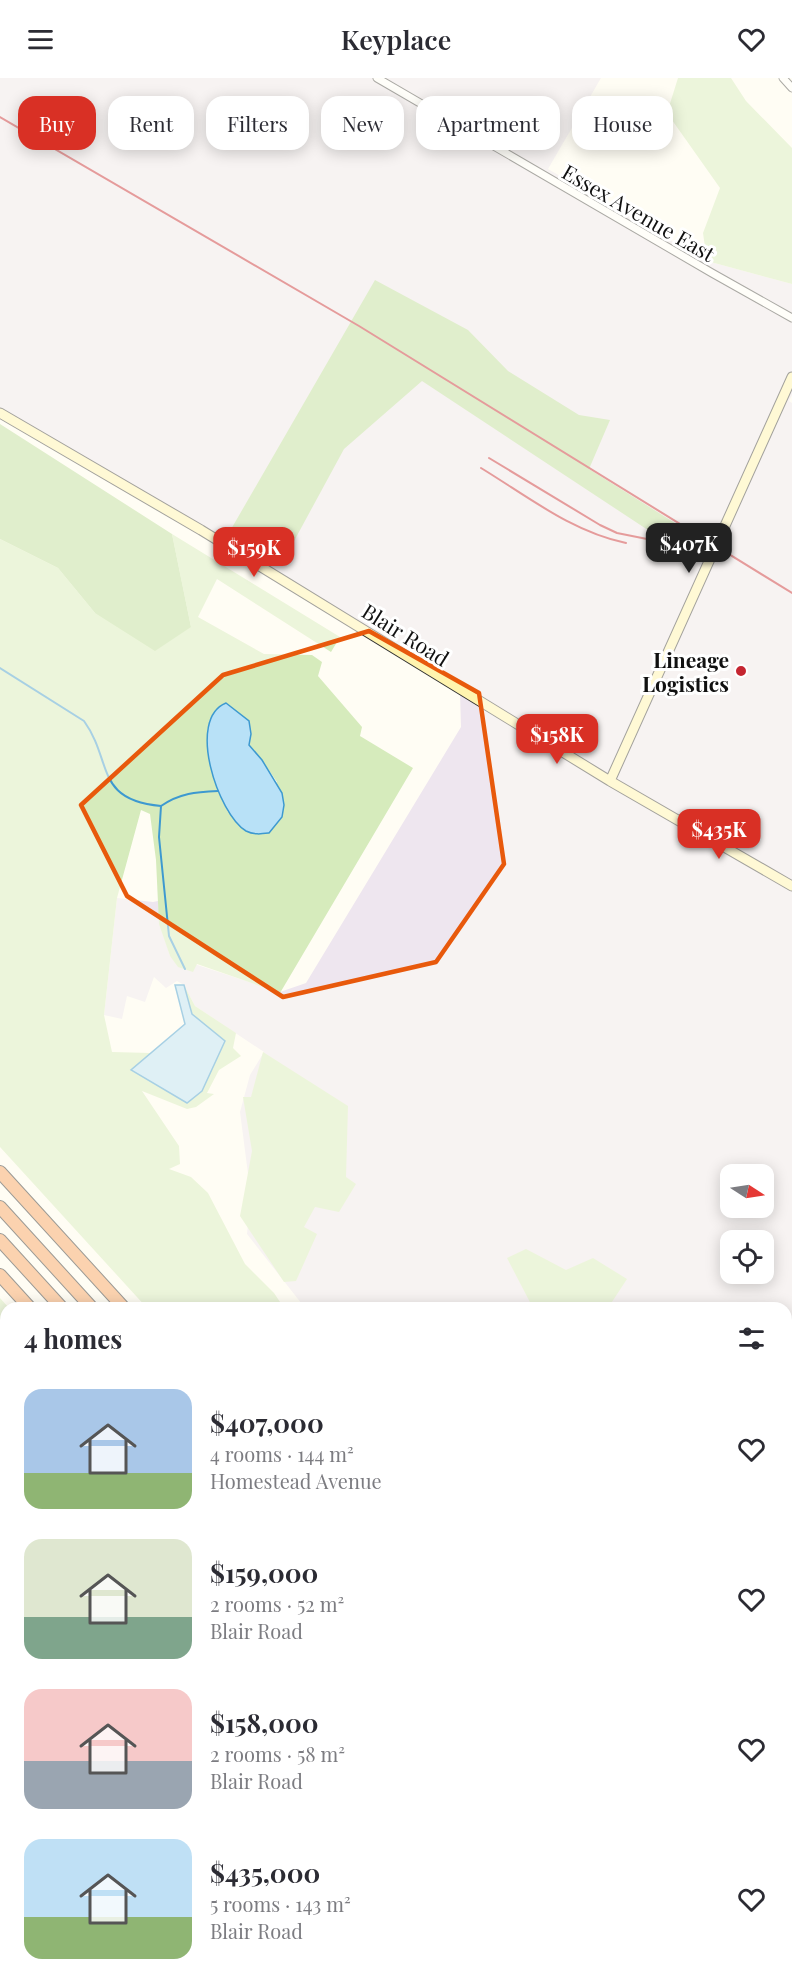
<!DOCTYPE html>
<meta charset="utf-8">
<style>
:root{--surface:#fff;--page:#f7f7f7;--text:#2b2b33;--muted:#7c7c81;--accent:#d93025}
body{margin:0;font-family:"Playfair Display",serif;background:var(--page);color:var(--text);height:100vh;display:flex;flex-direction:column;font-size:22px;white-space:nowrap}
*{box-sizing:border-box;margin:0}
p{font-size:20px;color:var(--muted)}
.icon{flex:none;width:33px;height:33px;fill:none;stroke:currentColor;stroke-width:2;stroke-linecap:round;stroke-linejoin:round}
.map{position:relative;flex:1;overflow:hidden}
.sheet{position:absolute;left:0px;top:1224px;width:792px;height:686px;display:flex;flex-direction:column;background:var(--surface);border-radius:18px 18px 0 0;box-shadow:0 3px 15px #0003}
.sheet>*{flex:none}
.guide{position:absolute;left:18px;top:18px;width:756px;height:54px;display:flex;gap:12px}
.needle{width:39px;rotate:102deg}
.tools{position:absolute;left:720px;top:1086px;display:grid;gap:12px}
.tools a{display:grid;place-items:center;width:54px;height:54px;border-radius:12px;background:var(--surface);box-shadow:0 3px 15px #0003;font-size:30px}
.price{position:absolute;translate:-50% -51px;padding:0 14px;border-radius:12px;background:var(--accent);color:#fff;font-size:20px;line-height:39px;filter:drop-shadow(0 2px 3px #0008)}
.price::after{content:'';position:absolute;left:50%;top:36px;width:18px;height:14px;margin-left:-9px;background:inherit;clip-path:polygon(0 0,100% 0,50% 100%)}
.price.on{background:#222;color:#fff}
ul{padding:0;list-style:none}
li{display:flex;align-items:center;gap:18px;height:150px;padding:0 24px}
li span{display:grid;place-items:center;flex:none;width:168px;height:120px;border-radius:18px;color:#555}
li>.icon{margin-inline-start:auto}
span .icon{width:72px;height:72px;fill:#fffc;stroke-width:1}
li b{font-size:26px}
h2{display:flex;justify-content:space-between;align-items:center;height:72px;padding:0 24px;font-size:26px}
.pill{padding:0 21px;border-radius:18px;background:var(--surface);box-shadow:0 3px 15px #0003;font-size:21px;line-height:54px}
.pill.on{background:var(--accent);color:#fff}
header{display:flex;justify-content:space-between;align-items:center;height:78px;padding:0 24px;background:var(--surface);font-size:27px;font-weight:600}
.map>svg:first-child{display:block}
.industrial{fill:#eee6ef;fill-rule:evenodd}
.green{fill:#d6ebbc;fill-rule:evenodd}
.forest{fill:#badc9b}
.water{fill:#b8e1f7;stroke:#3d99d0;stroke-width:1.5}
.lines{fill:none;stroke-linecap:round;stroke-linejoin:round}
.stream{stroke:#3d99d0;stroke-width:2}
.street-casing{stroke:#444;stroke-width:9}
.secondary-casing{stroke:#333;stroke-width:11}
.highway-casing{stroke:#222;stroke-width:14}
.street{stroke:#fff;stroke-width:7}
.secondary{stroke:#fff4af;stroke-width:9}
.highway{stroke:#f69e5b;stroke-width:12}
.rail{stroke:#c52530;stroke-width:2}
.marked{fill:none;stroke:#e8590c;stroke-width:4.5;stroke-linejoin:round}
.poi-dot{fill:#c52530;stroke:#fff;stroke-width:2}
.labels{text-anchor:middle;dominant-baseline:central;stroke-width:6;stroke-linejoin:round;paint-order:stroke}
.street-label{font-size:21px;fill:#111;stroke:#fff}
.poi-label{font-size:21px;font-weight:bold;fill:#111;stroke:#fff;text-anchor:end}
</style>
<header><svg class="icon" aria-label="menu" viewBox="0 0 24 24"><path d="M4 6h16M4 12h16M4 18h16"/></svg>Keyplace<svg class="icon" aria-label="heart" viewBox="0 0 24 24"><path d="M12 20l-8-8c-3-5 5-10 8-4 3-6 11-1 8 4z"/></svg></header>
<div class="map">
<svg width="792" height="1909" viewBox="0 0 792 1909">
<rect width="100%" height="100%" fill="#fffdf4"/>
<path class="industrial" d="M 0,0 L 601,0 L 548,91 L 707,183 L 792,206 L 792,317 L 789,323 L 792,325 L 792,1779 L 786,1774 L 786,1230 L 305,1230 L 247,1156 L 251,1119 L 240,1034 L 250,997 L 264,974 L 195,928 L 184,907 L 177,903 L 166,910 L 154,899 L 145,924 L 127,918 L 122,941 L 104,937 L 117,820 L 153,824 L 158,823 L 160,846 L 170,878 L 280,914 L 306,905 L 461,649 L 460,614 L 0,332 ZM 730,1096 L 764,1096 L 764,1130 L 730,1130 ZM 730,1162 L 764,1162 L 764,1196 L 730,1196 Z"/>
<path class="green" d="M 678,0 L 731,0 L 746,23 L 792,70 L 792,206 L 707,183 L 703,155 L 720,110 L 667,35 Z
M 172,456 L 340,559 L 331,574 L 217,501 L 198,539 L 264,576 L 312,577 L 322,584 L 318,598 L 362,649 L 360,658 L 413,690 L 280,915 L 197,886 L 193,894 L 178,889 L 170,878 L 159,846 L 156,782 L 150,736 L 141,732 L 117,820 L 104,937 L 112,974 L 151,975 L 132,992 L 187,1025 L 192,936 L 184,907 L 195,928 L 236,955 L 233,970 L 241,978 L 219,992 L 207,1015 L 214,1016 L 196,1029 L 187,1031 L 142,1013 L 179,1068 L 180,1086 L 169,1091 L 191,1099 L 208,1115 L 245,1186 L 274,1215 L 284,1230 L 147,1230 L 0,1069 L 0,461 L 58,490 L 95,535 L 191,549 ZM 226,626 L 232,630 L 251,656 L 249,667 C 260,679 268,691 277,704 L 228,734 C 216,708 189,640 226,626 Z
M 263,974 L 348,1028 L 346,1099 L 356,1106 L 339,1134 L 315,1129 L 304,1149 L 317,1156 L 296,1203 L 284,1204 L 240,1138 L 252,1073 L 243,1019 L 251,1019 Z
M 526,1171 L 566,1192 L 593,1180 L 627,1201 L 608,1230 L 533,1230 L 507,1180 Z
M 0,1220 L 9,1230 L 6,1230 L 6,1261 L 0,1254 Z
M 0,1345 L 6,1346 L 6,1497 L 0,1493 Z
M 786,1774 L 792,1779 L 792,1839 L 786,1834 Z
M 553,1904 L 693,1904 L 699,1909 L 560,1909 Z"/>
<path class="forest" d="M 375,202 L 468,252 L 508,293 L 579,337 L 610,342 L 589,391 L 675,445 L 657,458 L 422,303 L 344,371 L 287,476 L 256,479 L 230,453 Z
M 0,346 L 172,456 L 191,549 L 155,573 L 95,535 L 58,490 L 0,461 Z"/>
<path class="water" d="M 226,625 L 249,643 L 251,656 L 249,667 L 262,682 L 282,715 L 284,727 L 282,739 L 269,755 C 261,756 254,757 246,753 C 218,736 186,641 226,625 Z
M 175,907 L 184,907 L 192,936 L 225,963 L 202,1013 L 187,1025 L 131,992 L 185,946 Z
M 0,1254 L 6,1261 L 6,1346 L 0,1345 Z"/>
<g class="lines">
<path class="stream" d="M 0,590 L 84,643 C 113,683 94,722 161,728
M 185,891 L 169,858 L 159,759 L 161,728 C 180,715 196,714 218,713"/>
<g class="street-casing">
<path id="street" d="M 377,0 L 712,195 L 792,240
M 783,0 L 792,10
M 0,1574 L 6,1578
M 0,1612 L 6,1603
M 0,1771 L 6,1757
M 0,1778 L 6,1782
M 0,1882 L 6,1886
M 30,1904 L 37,1909
M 437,1904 L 444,1909
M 20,1909 L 23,1904
M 169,1909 L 175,1904
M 287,1909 L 293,1904
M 408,1909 L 414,1904"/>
</g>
<g class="secondary-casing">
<path id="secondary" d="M 0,335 L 201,452 L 610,703 L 792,808
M 610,703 L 792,299"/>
</g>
<g class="highway-casing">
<path id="highway" d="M 0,1094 L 124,1230
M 0,1129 L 92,1230
M 0,1162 L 62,1230
M 0,1197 L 30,1230
M 786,1870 L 792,1875
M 786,1902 L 792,1907
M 717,1904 L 724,1909
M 756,1904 L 763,1909"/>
</g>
<use href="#street" class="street"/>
<use href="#secondary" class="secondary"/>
<use href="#highway" class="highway"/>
<path class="rail" d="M 0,39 L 359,248 L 792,515
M 489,380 L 600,447 L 617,455 L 722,476
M 481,390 C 527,418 572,454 626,465
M 0,1499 L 6,1503
M 541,1904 L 548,1909"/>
</g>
<path d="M0 0H792V1909H0ZM 369,553 L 479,615 L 504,786 L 436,884 L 283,919 L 127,818 L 81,727 L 223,597 Z" fill="#fffdf4" fill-opacity=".55" fill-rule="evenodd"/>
<path class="marked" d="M 369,553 L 479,615 L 504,786 L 436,884 L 283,919 L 127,818 L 81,727 L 223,597 Z"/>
<circle class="poi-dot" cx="741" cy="593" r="6"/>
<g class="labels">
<g class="street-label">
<text transform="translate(639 134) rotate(30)">Essex Avenue East</text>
<text transform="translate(406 556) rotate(32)">Blair Road</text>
</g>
<g class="poi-label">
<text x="729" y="581">Lineage<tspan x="729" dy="24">Logistics</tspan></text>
</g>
</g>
</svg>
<div class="tools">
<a><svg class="needle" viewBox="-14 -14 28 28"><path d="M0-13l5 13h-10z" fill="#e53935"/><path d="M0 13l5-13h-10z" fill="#7c7c81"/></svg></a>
<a><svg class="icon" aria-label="locate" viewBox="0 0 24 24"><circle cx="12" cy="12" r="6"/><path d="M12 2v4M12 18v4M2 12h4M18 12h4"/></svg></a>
</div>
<b class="price on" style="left:689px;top:496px">$407K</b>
<b class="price" style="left:254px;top:500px">$159K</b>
<b class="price" style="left:557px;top:687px">$158K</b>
<b class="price" style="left:719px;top:782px">$435K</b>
<div class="guide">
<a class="pill on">Buy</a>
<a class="pill">Rent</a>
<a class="pill">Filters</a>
<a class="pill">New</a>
<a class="pill">Apartment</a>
<a class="pill">House</a>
</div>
<section class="sheet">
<h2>4 homes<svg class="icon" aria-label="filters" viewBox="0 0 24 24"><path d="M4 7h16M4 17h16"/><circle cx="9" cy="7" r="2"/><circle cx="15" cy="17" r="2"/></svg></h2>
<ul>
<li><span style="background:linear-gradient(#a9c7e8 70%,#8fb573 0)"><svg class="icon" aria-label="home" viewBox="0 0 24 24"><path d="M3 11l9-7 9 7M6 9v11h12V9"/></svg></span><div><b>$407,000</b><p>4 rooms · 144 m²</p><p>Homestead Avenue</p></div><svg class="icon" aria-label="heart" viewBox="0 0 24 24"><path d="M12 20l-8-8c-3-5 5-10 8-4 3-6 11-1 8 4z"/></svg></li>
<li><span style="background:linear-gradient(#dfe7d0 65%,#7fa58c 0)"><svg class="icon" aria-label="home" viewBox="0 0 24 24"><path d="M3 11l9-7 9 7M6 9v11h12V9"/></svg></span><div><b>$159,000</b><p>2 rooms · 52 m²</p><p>Blair Road</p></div><svg class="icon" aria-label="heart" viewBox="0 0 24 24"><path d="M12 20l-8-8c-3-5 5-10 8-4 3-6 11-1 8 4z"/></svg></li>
<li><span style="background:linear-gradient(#f6c9c9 60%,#9aa5b1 0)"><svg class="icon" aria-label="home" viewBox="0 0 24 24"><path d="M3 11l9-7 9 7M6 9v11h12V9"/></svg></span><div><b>$158,000</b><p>2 rooms · 58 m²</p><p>Blair Road</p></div><svg class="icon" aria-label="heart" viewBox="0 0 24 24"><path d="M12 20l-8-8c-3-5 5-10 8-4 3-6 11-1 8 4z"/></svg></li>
<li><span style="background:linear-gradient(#bfe0f5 65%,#8fb573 0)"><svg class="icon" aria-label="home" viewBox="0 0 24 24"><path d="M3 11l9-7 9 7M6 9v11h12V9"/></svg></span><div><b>$435,000</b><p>5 rooms · 143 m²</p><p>Blair Road</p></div><svg class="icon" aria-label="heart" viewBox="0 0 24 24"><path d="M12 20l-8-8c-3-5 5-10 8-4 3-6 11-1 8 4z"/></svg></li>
</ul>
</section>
</div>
